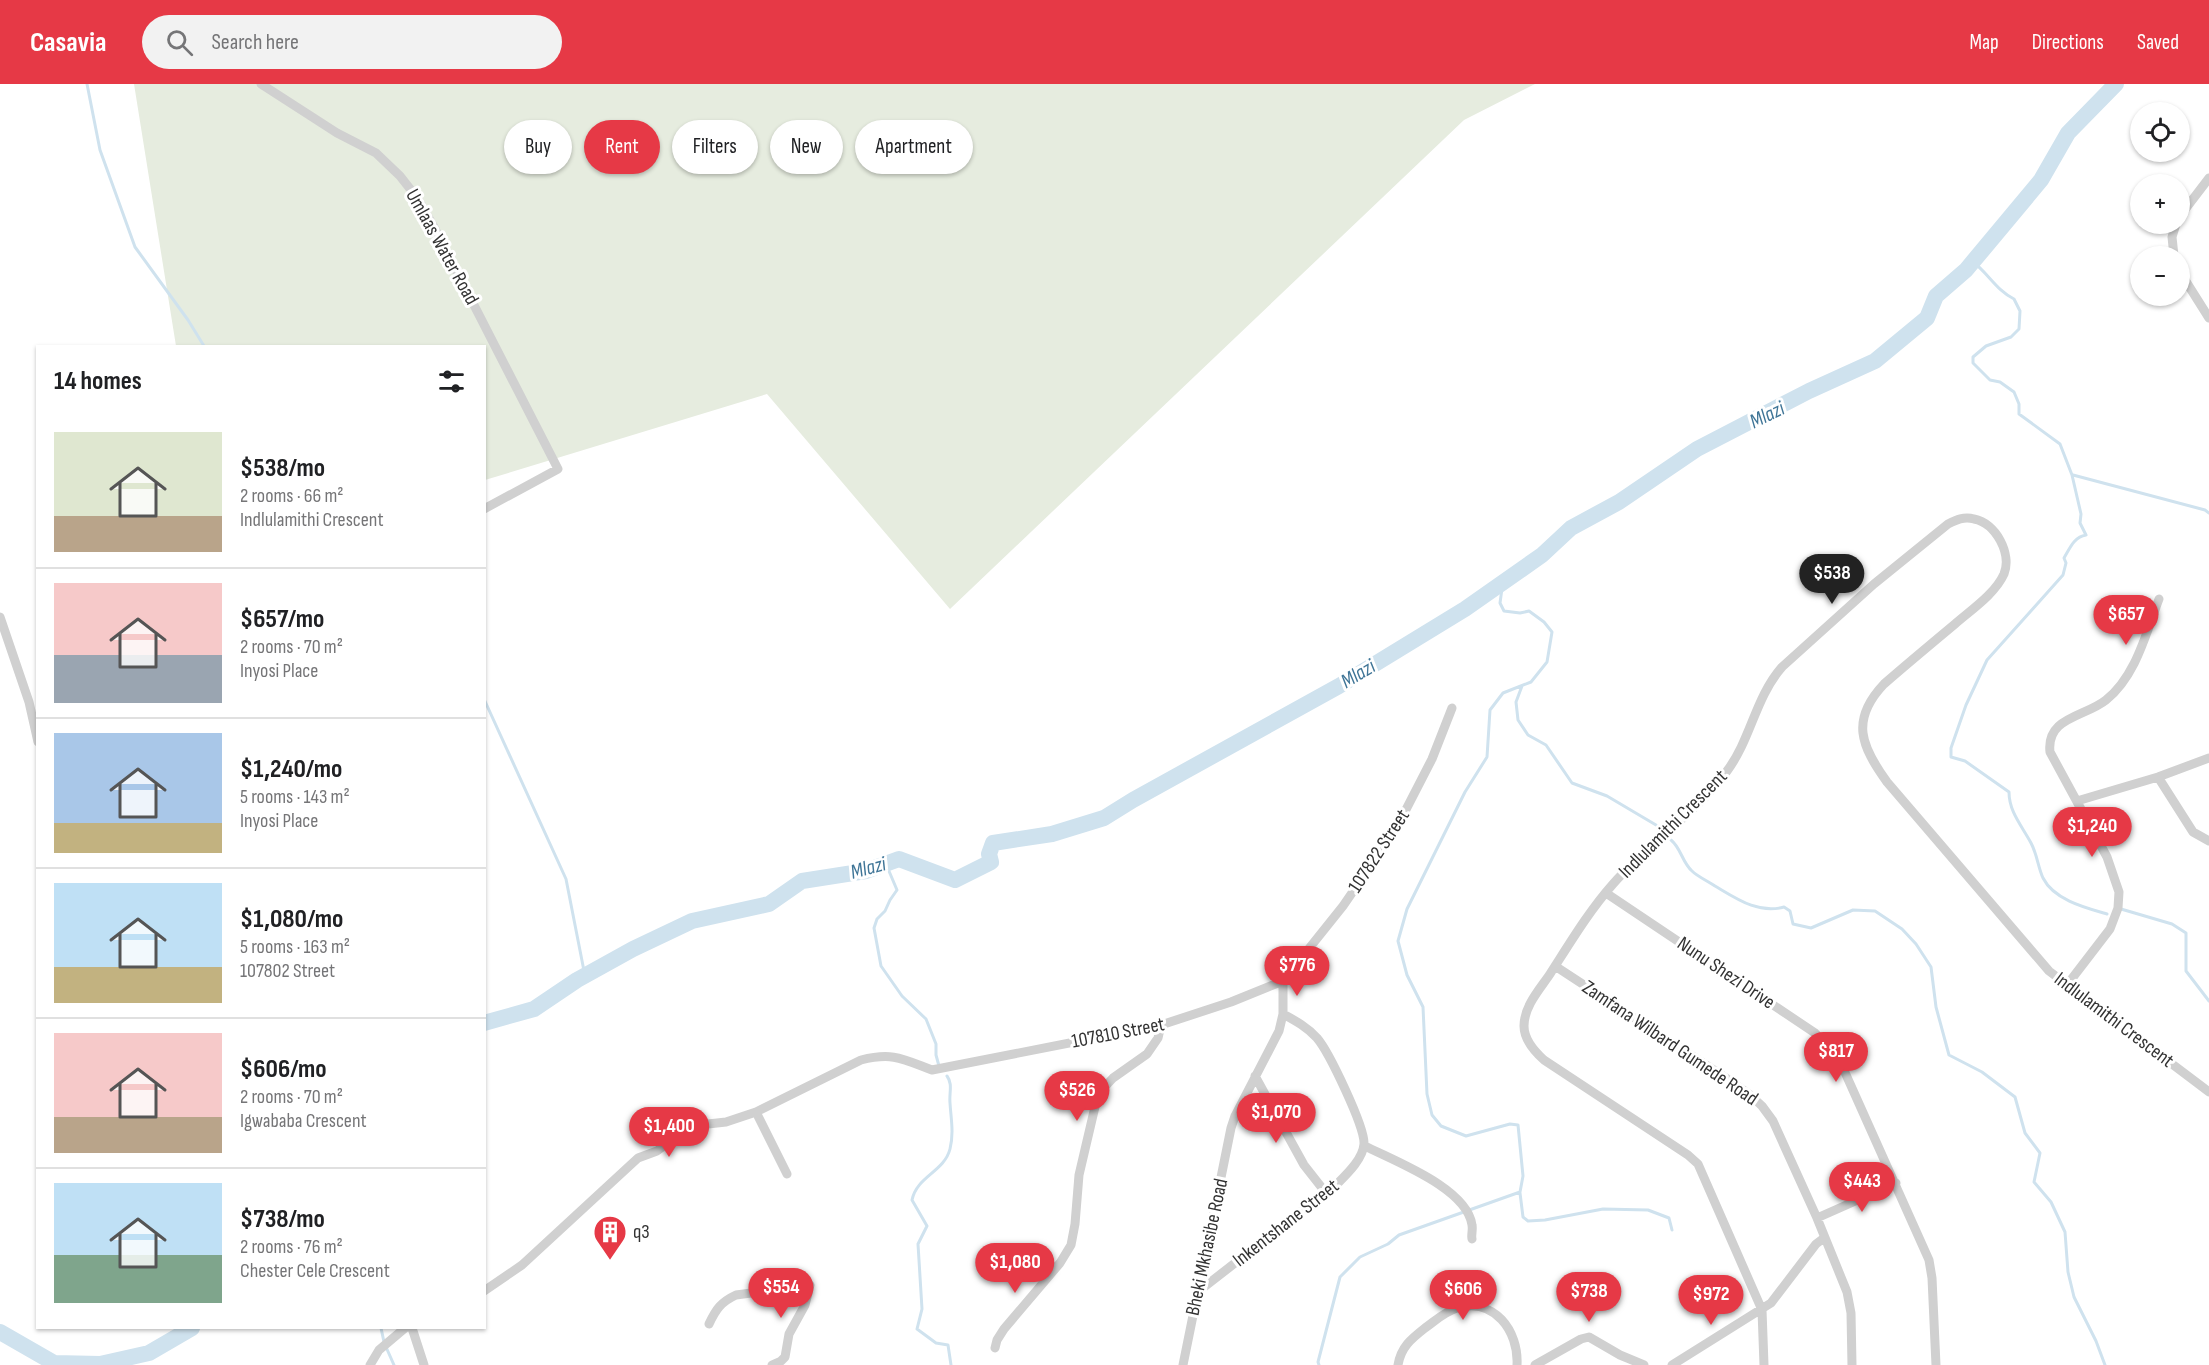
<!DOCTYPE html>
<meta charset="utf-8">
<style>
:root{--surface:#fff;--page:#f2f2f2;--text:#202124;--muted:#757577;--line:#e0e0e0;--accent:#e63946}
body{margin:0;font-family:"Sofia Sans Condensed",sans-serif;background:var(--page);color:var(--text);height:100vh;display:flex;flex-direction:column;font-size:22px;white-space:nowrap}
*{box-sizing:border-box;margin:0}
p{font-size:20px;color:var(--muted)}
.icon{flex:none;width:33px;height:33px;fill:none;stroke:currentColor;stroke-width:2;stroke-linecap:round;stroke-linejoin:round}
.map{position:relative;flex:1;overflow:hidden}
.side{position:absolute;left:36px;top:261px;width:450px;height:984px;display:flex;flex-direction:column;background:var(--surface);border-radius:0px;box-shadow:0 2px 4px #0004}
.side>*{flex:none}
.guide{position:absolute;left:504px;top:36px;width:570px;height:54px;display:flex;gap:12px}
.controls{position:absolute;left:2130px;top:18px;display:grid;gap:12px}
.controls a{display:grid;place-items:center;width:60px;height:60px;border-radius:50%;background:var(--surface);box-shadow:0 2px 4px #0004;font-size:30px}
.price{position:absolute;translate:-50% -51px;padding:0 14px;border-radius:21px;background:var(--accent);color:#fff;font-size:20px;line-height:39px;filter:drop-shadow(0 2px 3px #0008)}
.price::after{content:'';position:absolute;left:50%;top:36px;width:18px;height:14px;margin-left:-9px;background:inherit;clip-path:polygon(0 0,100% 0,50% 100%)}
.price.selected{background:#222;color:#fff}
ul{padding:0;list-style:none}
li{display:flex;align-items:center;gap:18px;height:150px;padding:0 18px}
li+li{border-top:2px solid var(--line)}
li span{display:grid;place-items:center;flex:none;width:168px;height:120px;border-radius:0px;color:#555}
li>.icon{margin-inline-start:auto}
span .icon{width:72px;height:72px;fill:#fffc;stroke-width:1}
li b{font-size:26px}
h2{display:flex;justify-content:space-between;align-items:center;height:72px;padding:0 18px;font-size:26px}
.tag{padding:0 21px;border-radius:27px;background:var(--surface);box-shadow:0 2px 4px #0004;font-size:21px;line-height:54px}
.tag.selected{background:var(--accent);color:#fff}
header{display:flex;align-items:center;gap:36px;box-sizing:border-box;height:84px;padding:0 30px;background:var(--accent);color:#fff}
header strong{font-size:28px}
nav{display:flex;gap:33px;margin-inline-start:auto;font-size:21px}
.search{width:420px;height:54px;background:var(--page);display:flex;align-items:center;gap:15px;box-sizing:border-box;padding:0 21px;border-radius:33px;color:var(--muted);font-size:22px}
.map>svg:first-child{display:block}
.green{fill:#e6ecdf}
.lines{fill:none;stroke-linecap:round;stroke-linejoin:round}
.stream{stroke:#cfe2ee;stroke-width:3}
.river{stroke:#cfe2ee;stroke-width:16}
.street{stroke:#d0d0d0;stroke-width:9}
.labels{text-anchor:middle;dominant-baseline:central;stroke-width:6;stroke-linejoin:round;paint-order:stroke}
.street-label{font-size:20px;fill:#333;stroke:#fff}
.poi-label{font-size:20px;fill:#333;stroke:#fff;text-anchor:start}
.water-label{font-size:21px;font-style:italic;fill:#3f7597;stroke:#fff}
</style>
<header>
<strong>Casavia</strong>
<div class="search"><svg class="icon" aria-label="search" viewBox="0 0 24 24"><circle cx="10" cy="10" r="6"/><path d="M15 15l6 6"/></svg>Search here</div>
<nav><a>Map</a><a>Directions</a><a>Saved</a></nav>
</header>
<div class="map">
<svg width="2209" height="1281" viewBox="0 0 2209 1281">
<rect width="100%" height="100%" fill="#fff"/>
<path class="green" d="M 134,0 L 1535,0 L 1464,36 L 950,525 L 767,310 L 485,396 L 484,262 L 176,262 Z"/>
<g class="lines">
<path class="stream" d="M 87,0 L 100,66 L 135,163 L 188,236 L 204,262
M 1972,177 C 1988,189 1997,207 2014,215 L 2020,227 L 2019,245 L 2011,253 L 1986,262 L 1973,273 L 1973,279 L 1990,296 L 2000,298 L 2014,308 L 2019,320 L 2019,330 L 2060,360 L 2072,391 L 2081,430 L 2080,439 L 2086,451 C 2074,453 2070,464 2064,474 L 2066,479 L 2063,491 L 1987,576 L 1966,621 L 1951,664 L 1951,673 L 1965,677 L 2009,708 C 2009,728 2022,742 2031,759 C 2037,770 2038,783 2043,794 C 2054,816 2086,824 2107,830
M 2073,391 L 2205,426 L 2209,429
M 1522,602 L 1516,618 L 1518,636 L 1528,651 L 1546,661 L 1572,699 L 1607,712 L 1656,741
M 484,615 L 566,795 L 585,892
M 1671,756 C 1681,764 1682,778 1692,787 C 1698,793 1708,797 1715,802 C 1737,815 1758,830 1784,823 L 1790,827 L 1793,840 L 1811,844 L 1853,826 L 1875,827 L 1902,845 L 1916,860 L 1931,883 L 1936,923 L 1949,971 L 1982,988 L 2015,1013 L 2025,1049 L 2040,1069 L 2034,1098 L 2051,1118 L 2065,1148 L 2068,1188 L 2074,1213 L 2096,1257 L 2105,1281
M 886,780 L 897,806 L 890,816 L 885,827 L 877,835 L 874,844 L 881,882 L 902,912 L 926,935 L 936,960 L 936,971 L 939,982
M 2121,825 L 2172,840 L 2186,849 L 2186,887 L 2209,917
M 947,992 C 953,1000 949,1009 950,1019 C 951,1035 954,1049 950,1065 C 944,1088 917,1092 912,1116 L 927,1142 L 918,1160 L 922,1225 L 917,1245 L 936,1259 L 948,1261 L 951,1281
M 1520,1109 L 1523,1133 L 1528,1137 L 1545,1136 L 1603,1125 L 1648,1126 L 1669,1134 L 1672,1146
M 381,1244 L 384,1258
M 386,1263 L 394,1281
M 69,1281 L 70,1279
M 1319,1281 L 1318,1278 L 1340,1193 L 1360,1173 L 1388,1160 L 1399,1151 L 1520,1108 L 1523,1092 L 1518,1041 L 1510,1040 L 1466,1052 L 1441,1042 L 1432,1031 L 1427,1010 L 1423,923 L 1407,891 L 1398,857 L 1407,825 L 1465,708 L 1487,673 L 1490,626 L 1503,609 L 1531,598 L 1547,578 L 1552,548 L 1544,538 L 1529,527 L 1520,529 L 1504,527 L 1500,519 L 1503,497"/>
<path class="river" d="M 484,939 L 534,925 L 577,896 L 633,865 L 692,837 L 769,820 L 802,797 L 866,787 L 899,775 L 955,796 L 991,778 L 989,770 L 993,759 L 1052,750 L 1104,734 L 1133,716 L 1339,602 L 1465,525 L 1542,471 L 1571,444 L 1619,418 L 1697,365 L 1809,307 L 1875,277 L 1927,234 L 1936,212 L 1966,186 L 2041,96 L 2068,49 L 2116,0
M 0,1248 L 54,1279 L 100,1280 L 149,1269 L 192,1244"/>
<path class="street" d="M 261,0 L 337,49 L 376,69 L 400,92 L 418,115 L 435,145 L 558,385 L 484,425
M 2180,132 L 2209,94
M 2174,172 L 2172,153 L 2176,140
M 2180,188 L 2209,234
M 0,533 L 29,618 L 38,658
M 2158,693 L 2193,748 L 2209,757
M 2077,717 L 2158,693 L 2209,674
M 1606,809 L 1815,949 L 1839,975 L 1929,1176 L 1932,1194 L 1936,1281
M 1555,882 L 1720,990 L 1749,1010 L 1762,1022 L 1773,1037 L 1817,1134 L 1847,1208 L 1851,1229 L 1852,1281
M 2067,901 L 2110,845 L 2118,824 L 2119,808 L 2107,773 L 2050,668 C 2046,633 2085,633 2106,616 C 2136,592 2146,549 2159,515
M 1255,992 L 1304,1081 L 1326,1109
M 756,1028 L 787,1090
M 1365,1062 C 1394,1077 1467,1104 1472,1141 C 1473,1146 1471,1151 1472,1155
M 1817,1134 L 1896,1099
M 484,1207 L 522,1181 L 638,1074 L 657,1067 L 669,1058 L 708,1040 L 726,1038 L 756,1028 L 861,976 C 893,968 903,975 932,986 L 1161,941 L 1231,918 L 1283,897 L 1343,822 L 1396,745 L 1432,675 L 1452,624
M 1199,1207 L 1339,1098 C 1349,1088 1363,1074 1364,1060 C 1365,1043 1329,968 1317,954 C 1307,943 1296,937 1283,930
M 709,1240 C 716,1225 721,1218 736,1211 L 810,1201 L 805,1221 L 789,1250 L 785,1273 L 781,1277 L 772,1281
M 412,1244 L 424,1281
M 995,1264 L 997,1256 L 1004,1245 L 1060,1179 L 1071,1161 L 1075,1140 L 1079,1091 L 1098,1010 L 1113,994 L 1147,970 L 1158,954 L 1161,941
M 370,1281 L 379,1266 L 405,1244
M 1183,1281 L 1231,1044 L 1235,1032 L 1279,947 L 1283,930 L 1283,897
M 1398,1281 C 1401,1263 1411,1255 1425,1244 C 1435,1237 1444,1228 1457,1224 C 1494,1213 1519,1247 1517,1281
M 1535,1281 L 1581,1255 L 1589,1253 L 1620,1271 L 1644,1281
M 1672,1281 L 1771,1219 L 1816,1160 L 1824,1154
M 1764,1281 L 1762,1226 L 1698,1080 L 1688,1071 L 1544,976 C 1534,967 1524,956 1524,942 C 1524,922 1540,905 1550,890 C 1570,859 1589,827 1613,800 C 1648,760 1696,730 1727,687 C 1751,655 1755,614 1782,583 L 1874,500 L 1948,440 C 1956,436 1964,432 1974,435 C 1996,439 2012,470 2004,490 C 1995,510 1971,526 1955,540 C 1931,560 1907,580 1884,600 C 1850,636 1861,662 1887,698 L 2049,887 L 2209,1008"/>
</g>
<defs>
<g id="building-pin" transform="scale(1.725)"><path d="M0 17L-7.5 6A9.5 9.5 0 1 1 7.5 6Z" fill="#e63946" stroke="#fff"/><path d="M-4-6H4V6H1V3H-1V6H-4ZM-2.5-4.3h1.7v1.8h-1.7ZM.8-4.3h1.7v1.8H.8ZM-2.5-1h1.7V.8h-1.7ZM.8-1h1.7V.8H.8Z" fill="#fff"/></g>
</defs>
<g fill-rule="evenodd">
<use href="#building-pin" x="610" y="1148"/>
</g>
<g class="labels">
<g class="street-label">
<text transform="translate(442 163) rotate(61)">Umlaas Water Road</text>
<text transform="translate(1673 740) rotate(-45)">Indlulamithi Crescent</text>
<text transform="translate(1379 767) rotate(-57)">107822 Street</text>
<text transform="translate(1726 889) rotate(34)">Nunu Shezi Drive</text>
<text transform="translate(2114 936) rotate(37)">Indlulamithi Crescent</text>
<text transform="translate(1118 949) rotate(-11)">107810 Street</text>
<text transform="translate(1670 959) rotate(34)">Zamfana Wilbard Gumede Road</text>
<text transform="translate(1286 1139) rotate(-38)">Inkentshane Street</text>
<text transform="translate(1207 1163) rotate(-78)">Bheki Mkhasibe Road</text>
</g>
<g class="poi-label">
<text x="633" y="1148">q3</text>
</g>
<g class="water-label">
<text transform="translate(1767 331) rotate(-26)">Mlazi</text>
<text transform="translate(1358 590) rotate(-31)">Mlazi</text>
<text transform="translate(868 784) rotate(-15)">Mlazi</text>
</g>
</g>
</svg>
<div class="controls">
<a><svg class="icon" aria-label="locate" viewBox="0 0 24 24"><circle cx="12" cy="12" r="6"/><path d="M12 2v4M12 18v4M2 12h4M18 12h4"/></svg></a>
<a>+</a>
<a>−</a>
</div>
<b class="price selected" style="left:1832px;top:521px">$538</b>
<b class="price" style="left:2126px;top:562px">$657</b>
<b class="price" style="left:2092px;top:774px">$1,240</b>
<b class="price" style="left:1297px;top:913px">$776</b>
<b class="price" style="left:1836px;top:999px">$817</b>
<b class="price" style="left:1077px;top:1038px">$526</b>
<b class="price" style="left:1276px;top:1060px">$1,070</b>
<b class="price" style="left:669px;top:1074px">$1,400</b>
<b class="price" style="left:1862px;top:1129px">$443</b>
<b class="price" style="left:1015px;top:1210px">$1,080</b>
<b class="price" style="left:781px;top:1235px">$554</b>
<b class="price" style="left:1463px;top:1237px">$606</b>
<b class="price" style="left:1589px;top:1239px">$738</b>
<b class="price" style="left:1711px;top:1242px">$972</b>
<div class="guide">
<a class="tag">Buy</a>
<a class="tag selected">Rent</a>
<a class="tag">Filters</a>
<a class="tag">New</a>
<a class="tag">Apartment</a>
</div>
<section class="side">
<h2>14 homes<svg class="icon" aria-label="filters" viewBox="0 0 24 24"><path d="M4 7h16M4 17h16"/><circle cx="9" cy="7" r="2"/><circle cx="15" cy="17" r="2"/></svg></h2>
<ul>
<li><span style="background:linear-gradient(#dfe7d0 70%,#b9a48a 0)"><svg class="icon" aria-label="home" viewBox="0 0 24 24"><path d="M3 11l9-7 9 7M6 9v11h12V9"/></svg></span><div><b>$538/mo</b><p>2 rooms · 66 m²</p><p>Indlulamithi Crescent</p></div></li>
<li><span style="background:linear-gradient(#f6c9c9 60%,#9aa5b1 0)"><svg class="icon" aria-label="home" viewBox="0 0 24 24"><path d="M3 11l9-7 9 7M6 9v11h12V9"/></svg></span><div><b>$657/mo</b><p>2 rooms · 70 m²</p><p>Inyosi Place</p></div></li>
<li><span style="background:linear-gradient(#a9c7e8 75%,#c2b280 0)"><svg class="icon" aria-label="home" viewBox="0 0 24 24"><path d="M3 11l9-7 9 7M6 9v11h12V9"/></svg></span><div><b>$1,240/mo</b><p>5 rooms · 143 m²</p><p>Inyosi Place</p></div></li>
<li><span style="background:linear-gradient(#bfe0f5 70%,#c2b280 0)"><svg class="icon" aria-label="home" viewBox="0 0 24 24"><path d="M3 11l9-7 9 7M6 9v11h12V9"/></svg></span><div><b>$1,080/mo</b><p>5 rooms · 163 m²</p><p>107802 Street</p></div></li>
<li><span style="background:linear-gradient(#f6c9c9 70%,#b9a48a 0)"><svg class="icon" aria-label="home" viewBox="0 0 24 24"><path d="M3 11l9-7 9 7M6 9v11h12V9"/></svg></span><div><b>$606/mo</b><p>2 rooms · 70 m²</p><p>Igwababa Crescent</p></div></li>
<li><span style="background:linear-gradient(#bfe0f5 60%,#7fa58c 0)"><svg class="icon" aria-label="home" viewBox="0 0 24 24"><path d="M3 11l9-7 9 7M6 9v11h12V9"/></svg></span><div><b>$738/mo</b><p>2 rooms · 76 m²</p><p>Chester Cele Crescent</p></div></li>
</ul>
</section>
</div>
